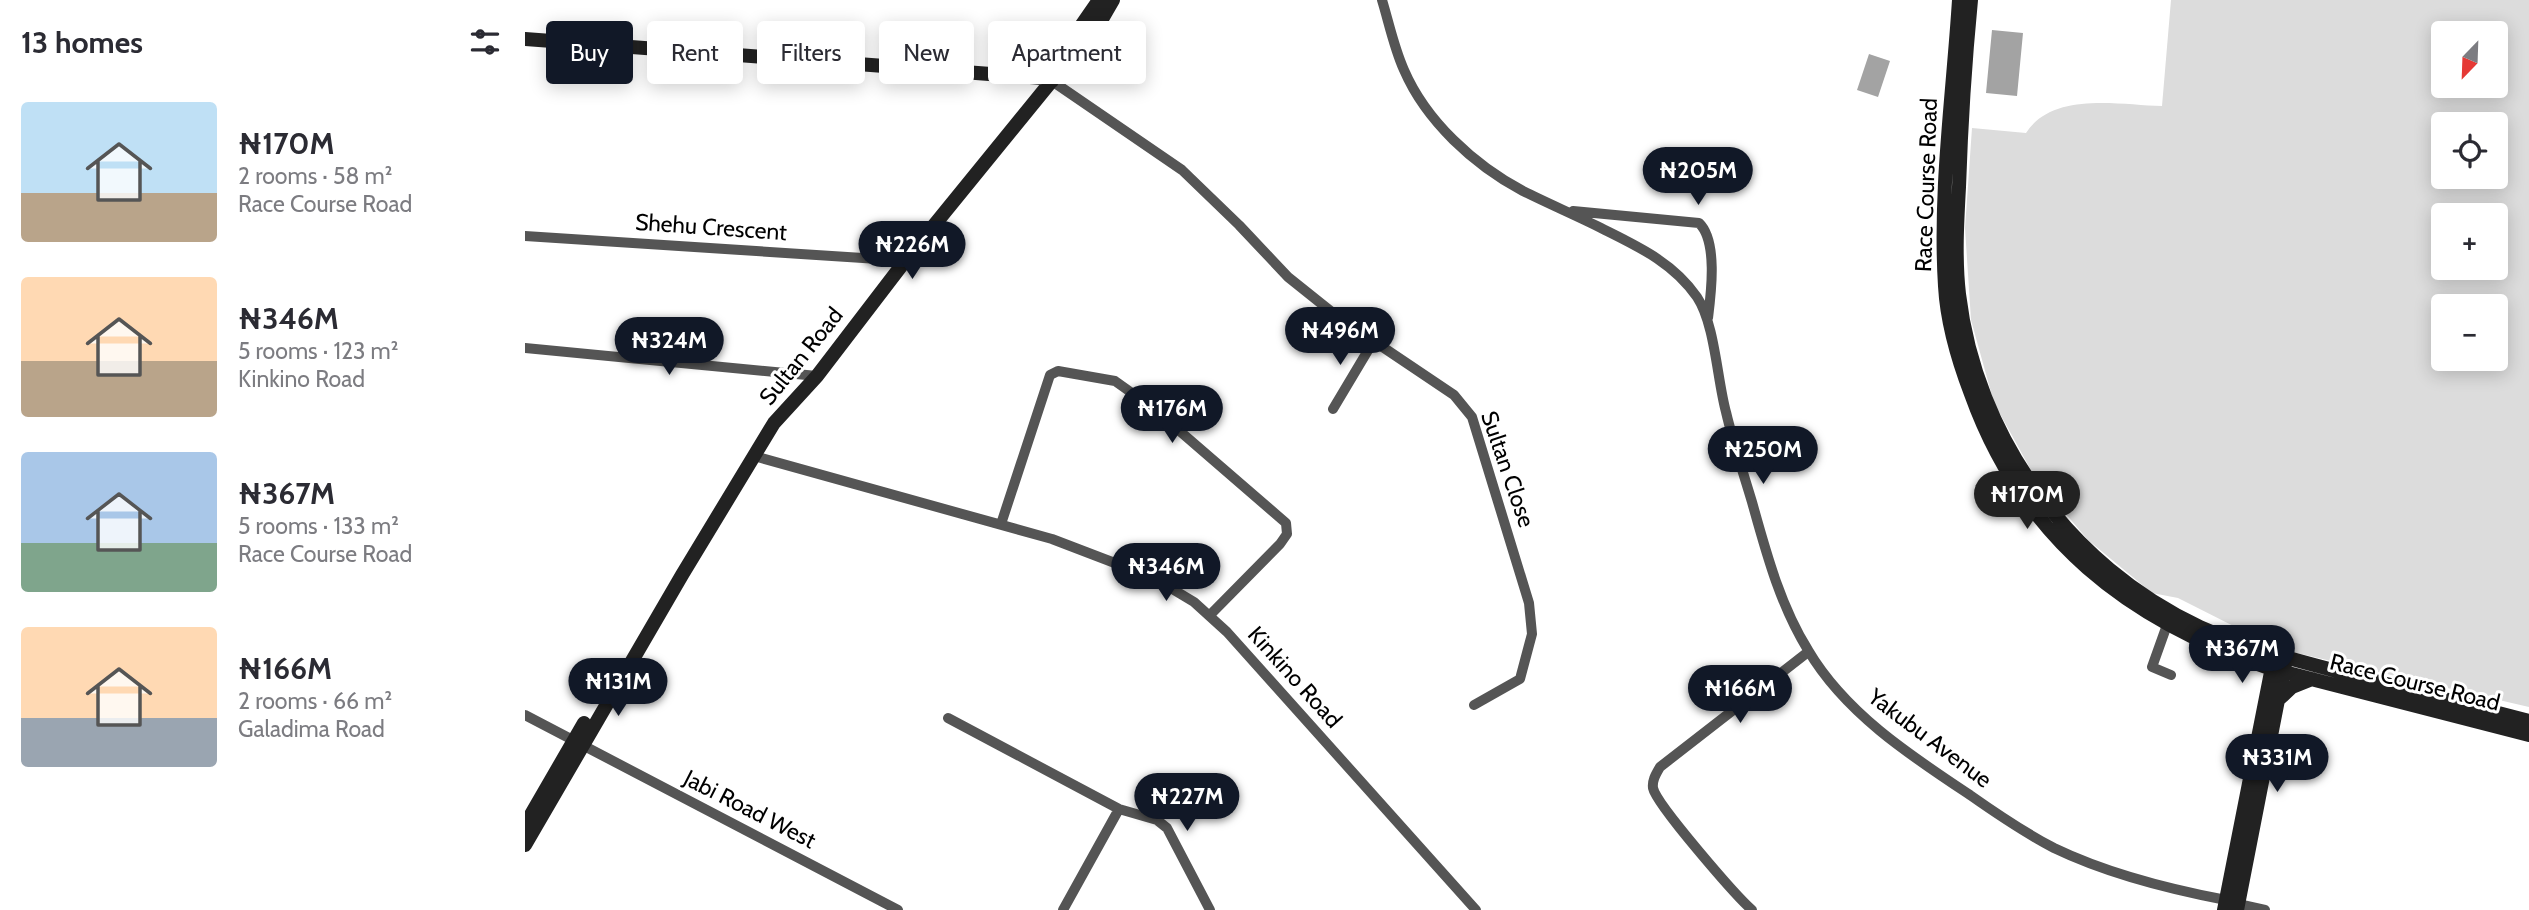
<!DOCTYPE html>
<meta charset="utf-8">
<style>
:root{--surface:#fff;--page:#f7f7f7;--text:#2b2b33;--muted:#7c7c81;--accent:#111827}
body{margin:0;font-family:Cabin,sans-serif;background:var(--page);color:var(--text);height:100vh;display:flex;flex-direction:column;font-size:26px;white-space:nowrap}
*{box-sizing:border-box;margin:0}
p{font-size:23px;color:var(--muted)}
.icon{flex:none;width:38px;height:38px;fill:none;stroke:currentColor;stroke-width:2;stroke-linecap:round;stroke-linejoin:round}
.map{position:relative;flex:1;overflow:hidden}
.panel{display:flex;flex-direction:column;background:var(--surface);width:525px}
.panel>*{flex:none}
.top-card{position:absolute;left:21px;top:21px;width:665px;height:63px;display:flex;gap:14px}
.needle{width:46px;rotate:203deg}
.controls{position:absolute;left:1906px;top:21px;display:grid;gap:14px}
.controls a{display:grid;place-items:center;width:77px;height:77px;border-radius:7px;background:var(--surface);box-shadow:0 4px 18px #0003;font-size:35px}
.price{position:absolute;translate:-50% -60px;padding:0 16px;border-radius:24px;background:var(--accent);color:#fff;font-size:23px;line-height:46px;filter:drop-shadow(0 2px 4px #0008)}
.price::after{content:'';position:absolute;left:50%;top:42px;width:21px;height:16px;margin-left:-10px;background:inherit;clip-path:polygon(0 0,100% 0,50% 100%)}
.price.current{background:#222;color:#fff}
ul{padding:0;list-style:none}
li{display:flex;align-items:center;gap:21px;height:175px;padding:0 21px}
li span{display:grid;place-items:center;flex:none;width:196px;height:140px;border-radius:7px;color:#555}
li>.icon{margin-inline-start:auto}
span .icon{width:84px;height:84px;fill:#fffc;stroke-width:1}
li b{font-size:30px}
h2{display:flex;justify-content:space-between;align-items:center;height:84px;padding:0 21px;font-size:30px}
.tag{padding:0 24px;border-radius:7px;background:var(--surface);box-shadow:0 4px 18px #0003;font-size:24px;line-height:63px}
.tag.current{background:var(--accent);color:#fff}
main{display:flex;flex:1;min-height:0}
.map>svg:first-child{display:block}
.green{fill:#dcdcdc;fill-rule:evenodd}
.water{fill:#a3a3a3}
.lines{fill:none;stroke-linecap:round;stroke-linejoin:round}
.street{stroke:#555;stroke-width:10}
.secondary{stroke:#222;stroke-width:14}
.labels{text-anchor:middle;dominant-baseline:central;stroke-width:6;stroke-linejoin:round;paint-order:stroke}
.street-label{font-size:23px;fill:#000;stroke:#fff}
</style>
<main>
<section class="panel">
<h2>13 homes<svg class="icon" aria-label="filters" viewBox="0 0 24 24"><path d="M4 7h16M4 17h16"/><circle cx="9" cy="7" r="2"/><circle cx="15" cy="17" r="2"/></svg></h2>
<ul>
<li><span style="background:linear-gradient(#bfe0f5 65%,#b9a48a 0)"><svg class="icon" aria-label="home" viewBox="0 0 24 24"><path d="M3 11l9-7 9 7M6 9v11h12V9"/></svg></span><div><b>₦170M</b><p>2 rooms · 58 m²</p><p>Race Course Road</p></div></li>
<li><span style="background:linear-gradient(#ffd9b3 60%,#b9a48a 0)"><svg class="icon" aria-label="home" viewBox="0 0 24 24"><path d="M3 11l9-7 9 7M6 9v11h12V9"/></svg></span><div><b>₦346M</b><p>5 rooms · 123 m²</p><p>Kinkino Road</p></div></li>
<li><span style="background:linear-gradient(#a9c7e8 65%,#7fa58c 0)"><svg class="icon" aria-label="home" viewBox="0 0 24 24"><path d="M3 11l9-7 9 7M6 9v11h12V9"/></svg></span><div><b>₦367M</b><p>5 rooms · 133 m²</p><p>Race Course Road</p></div></li>
<li><span style="background:linear-gradient(#ffd9b3 65%,#9aa5b1 0)"><svg class="icon" aria-label="home" viewBox="0 0 24 24"><path d="M3 11l9-7 9 7M6 9v11h12V9"/></svg></span><div><b>₦166M</b><p>2 rooms · 66 m²</p><p>Galadima Road</p></div></li>
</ul>
</section>
<div class="map">
<svg width="2004" height="910" viewBox="0 0 2004 910">
<rect width="100%" height="100%" fill="#fff"/>
<path class="green" d="M 1646,0 L 2004,0 L 2004,707 L 1754,649 L 1653,598 L 1627,593 L 1563,540 L 1511,479 L 1469,403 L 1446,320 L 1440,228 L 1447,128 L 1501,133 C 1528,91 1594,105 1637,106 ZM 1918,33 L 1970,33 L 1970,86 L 1918,86 ZM 1918,124 L 1970,124 L 1970,177 L 1918,177 ZM 1918,215 L 1970,215 L 1970,268 L 1918,268 ZM 1918,306 L 1970,306 L 1970,359 L 1918,359 Z"/>
<path class="water" d="M 1467,30 L 1498,33 L 1492,96 L 1461,93 Z
M 1344,54 L 1365,61 L 1353,97 L 1332,90 Z"/>
<g class="lines">
<path class="street" d="M 857,0 C 864,23 869,48 879,70 C 901,121 949,165 998,191 C 1024,204 1050,215 1076,228 C 1112,246 1148,262 1172,297 C 1190,324 1192,379 1201,412 C 1208,442 1218,472 1227,502 C 1241,552 1255,605 1283,650 C 1320,713 1386,756 1445,795 C 1472,814 1500,833 1529,848 C 1583,874 1643,889 1701,900
M 527,81 L 657,170 L 714,225 L 763,277 L 813,317 L 929,395 L 947,417 L 1004,603 L 1007,634 L 995,679 L 949,705
M 1048,211 L 1174,223 C 1193,241 1186,294 1183,318
M 0,236 L 369,260
M 0,348 L 292,376
M 808,409 L 848,342
M 229,456 L 527,539 L 629,578 L 669,602 L 702,632 L 951,910
M 476,524 L 525,375 L 533,371 L 590,381 L 628,408 L 761,523 L 762,534 L 755,544 L 685,615
M 1642,625 L 1627,667 L 1646,675
M 0,715 L 373,910
M 423,718 L 594,809 L 632,820 L 642,828 L 685,910
M 1713,904 L 1740,910
M 538,910 L 594,809
M 1227,910 C 1211,896 1131,804 1128,788 C 1127,780 1131,774 1135,767 L 1283,652"/>
<path class="secondary" d="M 1434,0 C 1428,95 1414,191 1420,286 C 1422,322 1433,360 1446,394 C 1498,539 1604,621 1747,669 L 2004,735
M 1446,0 C 1440,62 1436,125 1434,187 C 1432,223 1430,259 1434,294 C 1451,437 1544,566 1675,627 C 1722,648 1773,661 1823,674 C 1883,690 1944,705 2004,721
M 0,39 L 518,78 L 527,81
M 529,65 L 574,0
M 1752,701 L 1767,687 L 1787,679
M 0,825 L 59,723
M 0,845 L 157,575 L 249,423 L 292,376 L 380,261 L 577,19 L 588,0
M 1699,910 L 1748,662
M 1712,910 L 1760,664"/>
</g>
<g class="labels">
<g class="street-label">
<text transform="translate(1401 185) rotate(-88)">Race Course Road</text>
<text transform="translate(186 227) rotate(4)">Shehu Crescent</text>
<text transform="translate(276 356) rotate(-51)">Sultan Road</text>
<text transform="translate(983 469) rotate(71)">Sultan Close</text>
<text transform="translate(770 677) rotate(48)">Kinkino Road</text>
<text transform="translate(1890 682) rotate(14)">Race Course Road</text>
<text transform="translate(1405 738) rotate(37)">Yakubu Avenue</text>
<text transform="translate(225 809) rotate(27)">Jabi Road West</text>
</g>
</g>
</svg>
<div class="controls">
<a><svg class="needle" viewBox="-14 -14 28 28"><path d="M0-13l5 13h-10z" fill="#e53935"/><path d="M0 13l5-13h-10z" fill="#7c7c81"/></svg></a>
<a><svg class="icon" aria-label="locate" viewBox="0 0 24 24"><circle cx="12" cy="12" r="6"/><path d="M12 2v4M12 18v4M2 12h4M18 12h4"/></svg></a>
<a>+</a>
<a>−</a>
</div>
<b class="price" style="left:1173px;top:207px">₦205M</b>
<b class="price" style="left:387px;top:281px">₦226M</b>
<b class="price" style="left:815px;top:367px">₦496M</b>
<b class="price" style="left:144px;top:377px">₦324M</b>
<b class="price" style="left:647px;top:445px">₦176M</b>
<b class="price" style="left:1238px;top:486px">₦250M</b>
<b class="price current" style="left:1502px;top:531px">₦170M</b>
<b class="price" style="left:641px;top:603px">₦346M</b>
<b class="price" style="left:1717px;top:685px">₦367M</b>
<b class="price" style="left:93px;top:718px">₦131M</b>
<b class="price" style="left:1215px;top:725px">₦166M</b>
<b class="price" style="left:1752px;top:794px">₦331M</b>
<b class="price" style="left:662px;top:833px">₦227M</b>
<div class="top-card">
<a class="tag current">Buy</a>
<a class="tag">Rent</a>
<a class="tag">Filters</a>
<a class="tag">New</a>
<a class="tag">Apartment</a>
</div>
</div>
</main>
